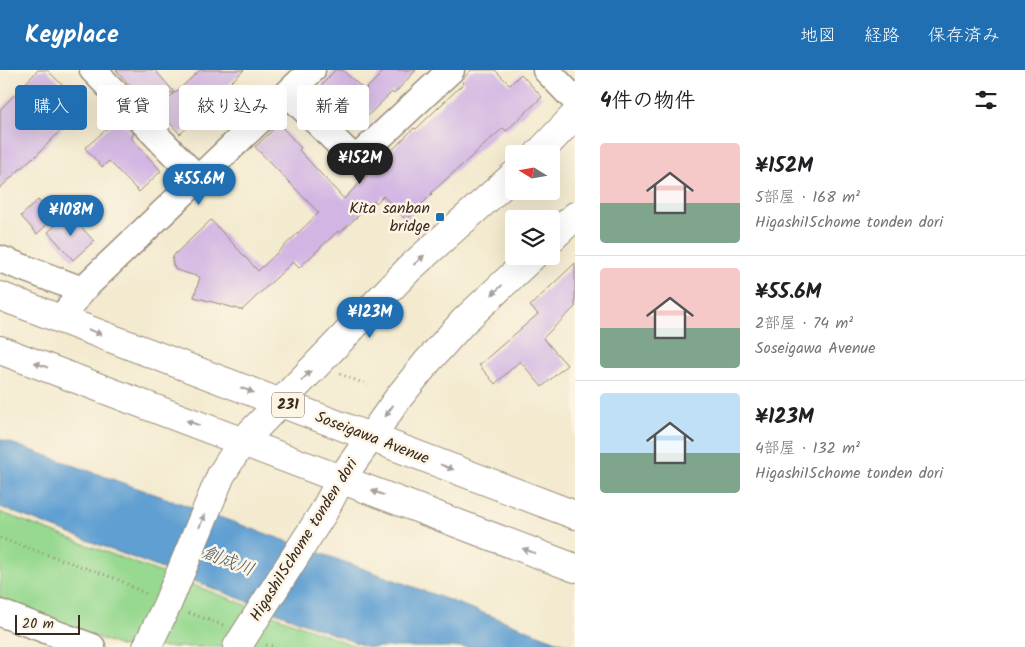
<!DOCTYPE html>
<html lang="ja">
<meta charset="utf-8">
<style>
:root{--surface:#fff;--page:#f2f2f2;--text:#202124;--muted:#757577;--line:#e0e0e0;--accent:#1f6fb2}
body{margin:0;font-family:Kalam,"Klee One",sans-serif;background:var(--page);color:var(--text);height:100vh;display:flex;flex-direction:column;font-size:19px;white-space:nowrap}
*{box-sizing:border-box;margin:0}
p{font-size:16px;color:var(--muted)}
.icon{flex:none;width:28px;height:28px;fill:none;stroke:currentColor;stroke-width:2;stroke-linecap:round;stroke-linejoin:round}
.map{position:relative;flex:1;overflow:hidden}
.sheet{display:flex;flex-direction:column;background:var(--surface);width:450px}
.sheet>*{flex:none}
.banner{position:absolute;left:15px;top:15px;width:475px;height:45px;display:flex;gap:10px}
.needle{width:32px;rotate:281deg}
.tools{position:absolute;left:505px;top:75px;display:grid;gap:10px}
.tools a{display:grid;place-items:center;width:55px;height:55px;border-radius:5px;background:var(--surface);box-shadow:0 5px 20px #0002;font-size:25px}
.scale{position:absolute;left:15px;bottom:12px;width:65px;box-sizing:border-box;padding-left:5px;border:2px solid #3b2a1e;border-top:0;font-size:14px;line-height:18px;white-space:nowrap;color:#3b2a1e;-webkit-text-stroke:4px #fcf5e5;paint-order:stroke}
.price{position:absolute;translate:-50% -42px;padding:0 11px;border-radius:18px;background:var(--accent);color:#fff;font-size:16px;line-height:32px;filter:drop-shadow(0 1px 2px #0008)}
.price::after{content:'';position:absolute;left:50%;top:30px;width:15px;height:11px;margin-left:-8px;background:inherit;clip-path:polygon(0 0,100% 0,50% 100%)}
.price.selected{background:#222;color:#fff}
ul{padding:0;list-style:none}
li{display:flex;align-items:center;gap:15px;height:125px;padding:0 25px}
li+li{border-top:1px solid var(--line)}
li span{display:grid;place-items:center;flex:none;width:140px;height:100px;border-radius:5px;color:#555}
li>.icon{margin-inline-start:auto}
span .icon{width:60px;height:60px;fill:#fffc;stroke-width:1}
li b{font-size:21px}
h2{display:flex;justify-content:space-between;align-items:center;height:60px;padding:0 25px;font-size:21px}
.pill{padding:0 18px;border-radius:5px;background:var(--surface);box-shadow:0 5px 20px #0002;font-size:18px;line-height:45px}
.pill.selected{background:var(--accent);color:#fff}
header{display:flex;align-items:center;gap:30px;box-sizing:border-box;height:70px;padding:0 25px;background:var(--accent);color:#fff}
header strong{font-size:24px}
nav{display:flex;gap:28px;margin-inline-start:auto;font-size:18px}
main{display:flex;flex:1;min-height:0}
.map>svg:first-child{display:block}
.green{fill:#97d990;stroke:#698257}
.water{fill:#5f9fd2;stroke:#4d6478}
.building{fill:#d2b5e3}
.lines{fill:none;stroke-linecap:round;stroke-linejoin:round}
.street-casing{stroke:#978a76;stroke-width:29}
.secondary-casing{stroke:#978a76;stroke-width:30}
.highway-casing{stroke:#978a76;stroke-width:30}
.path{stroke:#978a76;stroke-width:3;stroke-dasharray:1 4;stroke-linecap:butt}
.street{stroke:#fff;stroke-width:26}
.secondary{stroke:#fff;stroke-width:28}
.highway{stroke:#fff;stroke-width:28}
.oneway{fill:#a79f9a}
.poi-dot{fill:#1f6fb2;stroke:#fcf5e5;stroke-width:2}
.labels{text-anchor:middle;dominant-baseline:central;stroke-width:5;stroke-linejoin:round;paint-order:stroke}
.shield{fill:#fcf5e5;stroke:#75675a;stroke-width:1}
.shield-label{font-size:15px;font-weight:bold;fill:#3b2a1e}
.poi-label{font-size:16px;fill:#3b2a1e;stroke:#fcf5e5;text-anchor:end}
.street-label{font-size:16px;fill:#3b2a1e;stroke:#fcf5e5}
.water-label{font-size:18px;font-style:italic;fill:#495966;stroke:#fcf5e5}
</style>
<header>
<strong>Keyplace</strong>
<nav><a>地図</a><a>経路</a><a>保存済み</a></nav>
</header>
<main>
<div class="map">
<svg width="575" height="577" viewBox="0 0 575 577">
<rect width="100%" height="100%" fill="#fcf5e5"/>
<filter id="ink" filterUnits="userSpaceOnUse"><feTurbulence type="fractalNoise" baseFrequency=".02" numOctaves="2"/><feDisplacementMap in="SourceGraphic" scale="10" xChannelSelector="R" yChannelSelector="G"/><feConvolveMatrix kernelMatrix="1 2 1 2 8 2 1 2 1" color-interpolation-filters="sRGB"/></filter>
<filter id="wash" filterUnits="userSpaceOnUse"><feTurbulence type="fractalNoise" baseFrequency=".0096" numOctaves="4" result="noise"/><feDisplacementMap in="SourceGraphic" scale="20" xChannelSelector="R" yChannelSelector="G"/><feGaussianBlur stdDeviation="1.12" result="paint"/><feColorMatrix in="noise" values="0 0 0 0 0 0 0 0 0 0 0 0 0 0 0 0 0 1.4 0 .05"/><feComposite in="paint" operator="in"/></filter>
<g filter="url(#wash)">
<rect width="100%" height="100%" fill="#f3eacf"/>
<path class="green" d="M 0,442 L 357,577 L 123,577 L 0,531 Z"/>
<path class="water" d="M 0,369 C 191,438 383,503 572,577 L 367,577 L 0,437 Z"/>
<g id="blocks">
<path class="building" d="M 38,0 L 47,0 L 84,36 L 34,88 L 33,87 L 0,118 L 0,40 Z
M 116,0 L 155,0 L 175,23 L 200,0 L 244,0 L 217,25 L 219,28 L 180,64 L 157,39 L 174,23 L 132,18 Z
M 335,0 L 342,0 L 365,20 L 385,0 L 416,0 L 394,24 L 392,22 L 353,60 L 339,46 L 341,44 L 320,25 L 325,20 L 321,16 Z
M 471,0 L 495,0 L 510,15 L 521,4 L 542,27 L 506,61 L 503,58 L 431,123 L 432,124 L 406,150 L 383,126 L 376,133 L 374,131 L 340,163 L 338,161 L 299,198 L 293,192 L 242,240 L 194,227 L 200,207 L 176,200 L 173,195 L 172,190 L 174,185 L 211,150 L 258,201 L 319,143 L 255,77 L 279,54 L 301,78 L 299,80 L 344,129 L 414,58 L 416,59 L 464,13 L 462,10 Z
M 118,49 L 134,64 L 131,68 L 161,101 L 139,122 L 109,91 L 102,97 L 85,78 Z
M 38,130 L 54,148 L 37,164 L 21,146 Z
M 69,144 L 94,171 L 73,190 L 48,162 Z
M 575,193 L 575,237 L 543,268 L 567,295 L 542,317 L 520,291 L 495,314 L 479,295 L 538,244 L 530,236 Z"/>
</g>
</g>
<g filter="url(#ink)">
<use href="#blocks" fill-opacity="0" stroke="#978a76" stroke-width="1"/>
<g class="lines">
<g class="street-casing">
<path id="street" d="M 93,0 L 198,109
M 546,0 L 575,30
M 288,23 L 355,90 L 451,0
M 0,189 L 82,220
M 61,249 L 82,220 L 312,0
M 0,543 L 92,577"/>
</g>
<g class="secondary-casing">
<path id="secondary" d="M 538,84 L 575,45
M 551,169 L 575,146
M 147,577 L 167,535 L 221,405 L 242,372 L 410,198 L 514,105
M 237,577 L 323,443 L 341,409 L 399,327 L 428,291 L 463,252 L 533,186"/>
</g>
<g class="highway-casing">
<path id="highway" d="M 0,226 L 575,445
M 0,280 L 575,498"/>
</g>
<path class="path" d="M 340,304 L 368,315
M 0,468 L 117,509 L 146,524
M 189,543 L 223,555
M 266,575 L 275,577"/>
<use href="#street" class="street"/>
<use href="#secondary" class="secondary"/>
<use href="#highway" class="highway"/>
</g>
<defs><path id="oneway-solid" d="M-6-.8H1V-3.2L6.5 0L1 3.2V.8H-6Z" transform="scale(1.25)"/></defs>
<g class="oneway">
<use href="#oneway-solid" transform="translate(419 190) rotate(-42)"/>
<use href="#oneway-solid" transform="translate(497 220) rotate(137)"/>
<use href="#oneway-solid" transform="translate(95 262) rotate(21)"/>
<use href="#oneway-solid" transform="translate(41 295) rotate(-159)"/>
<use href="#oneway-solid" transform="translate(306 306) rotate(-46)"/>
<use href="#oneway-solid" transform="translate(247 320) rotate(21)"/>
<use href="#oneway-solid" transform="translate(389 341) rotate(125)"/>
<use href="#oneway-solid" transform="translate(193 353) rotate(-159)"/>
<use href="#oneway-solid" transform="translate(447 397) rotate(21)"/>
<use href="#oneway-solid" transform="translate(378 423) rotate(-159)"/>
<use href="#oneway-solid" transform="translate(202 451) rotate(-67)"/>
<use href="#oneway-solid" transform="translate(529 481) rotate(-159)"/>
</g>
</g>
<rect class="poi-dot" x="435" y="142" width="10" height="10" rx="2.5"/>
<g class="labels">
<rect class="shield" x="272" y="322.5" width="32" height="25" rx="4"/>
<g class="shield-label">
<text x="288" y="335">231</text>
</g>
<g class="poi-label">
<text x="430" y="138">Kita sanban<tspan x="430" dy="18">bridge</tspan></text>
</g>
<g class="street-label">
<text transform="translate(372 368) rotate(21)">Soseigawa Avenue</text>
<text transform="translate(304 470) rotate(-58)">Higashi15chome tonden dori</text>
</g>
<g class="water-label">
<text transform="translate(228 492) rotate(21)">創成川</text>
</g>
</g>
</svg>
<div class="tools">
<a><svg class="needle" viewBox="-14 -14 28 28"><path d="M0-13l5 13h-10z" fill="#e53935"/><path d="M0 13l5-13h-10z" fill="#757577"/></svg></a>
<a><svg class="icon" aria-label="layers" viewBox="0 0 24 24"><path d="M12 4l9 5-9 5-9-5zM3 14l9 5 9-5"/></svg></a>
</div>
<div class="scale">20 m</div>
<b class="price selected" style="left:360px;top:115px">¥152M</b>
<b class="price" style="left:199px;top:136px">¥55.6M</b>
<b class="price" style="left:71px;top:167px">¥108M</b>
<b class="price" style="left:370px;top:269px">¥123M</b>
<div class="banner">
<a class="pill selected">購入</a>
<a class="pill">賃貸</a>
<a class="pill">絞り込み</a>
<a class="pill">新着</a>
</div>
</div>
<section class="sheet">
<h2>4件の物件<svg class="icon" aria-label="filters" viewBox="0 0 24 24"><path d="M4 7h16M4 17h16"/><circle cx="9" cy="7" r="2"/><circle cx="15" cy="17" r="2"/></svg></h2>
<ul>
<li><span style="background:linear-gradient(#f6c9c9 60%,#7fa58c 0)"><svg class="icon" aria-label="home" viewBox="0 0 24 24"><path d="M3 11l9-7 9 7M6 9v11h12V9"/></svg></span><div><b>¥152M</b><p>5部屋 · 168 m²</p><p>Higashi15chome tonden dori</p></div></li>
<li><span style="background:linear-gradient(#f6c9c9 60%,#7fa58c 0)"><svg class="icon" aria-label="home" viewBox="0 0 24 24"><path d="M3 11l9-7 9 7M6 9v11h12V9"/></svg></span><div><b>¥55.6M</b><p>2部屋 · 74 m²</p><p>Soseigawa Avenue</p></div></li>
<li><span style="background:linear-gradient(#bfe0f5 60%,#7fa58c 0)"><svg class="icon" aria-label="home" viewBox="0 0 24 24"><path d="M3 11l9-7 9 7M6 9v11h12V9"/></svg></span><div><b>¥123M</b><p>4部屋 · 132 m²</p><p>Higashi15chome tonden dori</p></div></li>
</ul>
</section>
</main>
